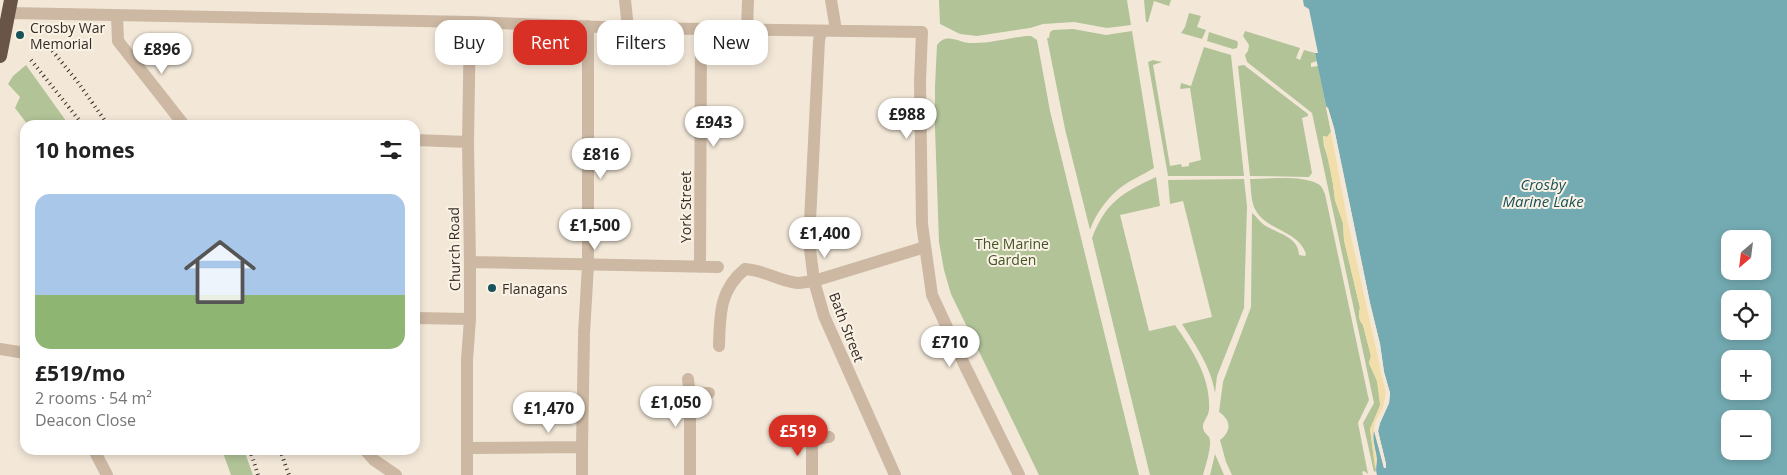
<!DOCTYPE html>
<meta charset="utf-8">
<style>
:root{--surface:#fff;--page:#f2f2f2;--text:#222;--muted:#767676;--line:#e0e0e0;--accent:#d93025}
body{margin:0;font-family:"Open Sans",sans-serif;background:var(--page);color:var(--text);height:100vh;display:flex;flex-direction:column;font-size:19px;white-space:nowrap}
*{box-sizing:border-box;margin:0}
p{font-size:16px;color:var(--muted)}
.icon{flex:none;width:28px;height:28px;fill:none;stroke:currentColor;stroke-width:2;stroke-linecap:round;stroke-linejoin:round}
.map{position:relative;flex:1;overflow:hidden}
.sheet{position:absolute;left:20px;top:120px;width:400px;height:335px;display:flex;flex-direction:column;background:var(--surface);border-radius:15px;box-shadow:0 2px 8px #0003}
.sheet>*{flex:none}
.guide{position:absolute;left:435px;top:20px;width:475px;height:45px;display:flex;gap:10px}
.needle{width:32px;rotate:208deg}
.buttons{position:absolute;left:1721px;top:230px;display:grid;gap:10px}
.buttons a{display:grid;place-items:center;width:50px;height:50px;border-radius:10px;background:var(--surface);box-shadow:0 2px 8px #0003;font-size:25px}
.price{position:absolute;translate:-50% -42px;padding:0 11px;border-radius:18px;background:#fff;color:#222;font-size:16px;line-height:32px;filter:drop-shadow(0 1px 2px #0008)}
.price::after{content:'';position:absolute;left:50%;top:30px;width:15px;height:11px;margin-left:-8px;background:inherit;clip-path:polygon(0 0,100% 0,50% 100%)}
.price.on{background:var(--accent);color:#fff}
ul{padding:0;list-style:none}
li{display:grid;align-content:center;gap:10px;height:265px;padding:0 15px}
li+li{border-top:1px solid var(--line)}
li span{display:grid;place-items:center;height:155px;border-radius:15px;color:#555}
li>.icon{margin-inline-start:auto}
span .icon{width:90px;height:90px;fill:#fffc;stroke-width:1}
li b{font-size:21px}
h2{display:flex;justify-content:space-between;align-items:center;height:60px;padding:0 15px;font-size:21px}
.tag{padding:0 18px;border-radius:15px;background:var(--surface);box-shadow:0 2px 8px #0003;font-size:18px;line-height:45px}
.tag.on{background:var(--accent);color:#fff}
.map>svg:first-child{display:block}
.green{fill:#b1c397}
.sand{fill:#f2deab}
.water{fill:#74abb2;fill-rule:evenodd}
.pier{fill:#f3e8d8}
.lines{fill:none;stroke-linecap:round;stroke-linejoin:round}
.minor{stroke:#ccb8a3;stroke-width:12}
.trunk{stroke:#685548;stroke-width:14}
.rail{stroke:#362c26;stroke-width:4;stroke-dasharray:1 4;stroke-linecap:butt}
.poi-dot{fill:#18525a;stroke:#faf2e4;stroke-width:2}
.labels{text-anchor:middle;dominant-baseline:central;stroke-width:4;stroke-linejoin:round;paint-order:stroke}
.poi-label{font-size:14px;fill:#362c26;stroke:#faf2e4;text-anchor:start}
.street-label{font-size:14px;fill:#362c26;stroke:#faf2e4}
.park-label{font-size:14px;fill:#425627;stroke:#faf2e4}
.water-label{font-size:15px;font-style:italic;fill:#18525a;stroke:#faf2e4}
</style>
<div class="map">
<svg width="1787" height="475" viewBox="0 0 1787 475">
<rect width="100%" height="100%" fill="#f3e8d8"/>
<path class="green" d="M 939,0 L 1127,0 L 1131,25 L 1107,28 L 1074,22 L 1043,24 L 1030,28 L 977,36 L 960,34 L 940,24 Z
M 1144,0 L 1171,0 L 1169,6 L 1154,1 L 1148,22 L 1146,22 Z
M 1189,13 L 1201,16 L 1197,27 L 1206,30 L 1202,39 L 1181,33 L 1185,27 Z
M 1053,30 L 1073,29 L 1106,35 L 1132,31 L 1154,168 C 1143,175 1130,180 1120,188 C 1107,198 1095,215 1090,230 L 1065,129 L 1047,38 L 1049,38 L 1050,32 Z
M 1245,31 L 1300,48 L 1296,58 L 1300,60 L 1304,50 L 1315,53 L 1317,61 L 1311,63 L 1311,67 L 1318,66 L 1331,132 L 1327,137 L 1323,136 L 1324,146 L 1329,161 L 1333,184 L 1335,200 L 1343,223 L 1344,240 L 1360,308 C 1358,314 1359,321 1363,325 L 1371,356 L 1369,363 L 1377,381 L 1381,405 L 1370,429 L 1376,471 L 1374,472 L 1363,423 L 1374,403 L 1312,113 L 1247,62 L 1245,55 L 1248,51 L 1249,45 L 1243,36 Z
M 1209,32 L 1237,41 L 1238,43 L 1237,48 L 1233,49 L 1207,41 Z
M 1026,36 L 1031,36 L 1037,40 L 1050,111 L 1139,475 L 1039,475 L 951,294 L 944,270 L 939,242 L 935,128 L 935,86 L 937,45 C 946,32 958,42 970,43 C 989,44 1008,38 1026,36 Z
M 1204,47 L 1231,55 L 1244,176 L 1168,176 L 1148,62 L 1153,60 L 1162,62 L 1153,65 L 1170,166 L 1181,164 L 1182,167 L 1189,166 L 1189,163 L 1201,160 L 1190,88 L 1180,89 L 1181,83 L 1191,86 Z
M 26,65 L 69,125 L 28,125 L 15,108 L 20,97 L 8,84 L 13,76 Z
M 1244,65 L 1308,114 L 1308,116 L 1302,118 L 1312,173 L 1309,177 L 1250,176 L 1238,66 Z
M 1156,177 L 1160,206 L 1120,215 L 1149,331 L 1175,325 C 1193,351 1211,378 1209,410 C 1208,418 1202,422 1203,428 C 1204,433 1207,434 1209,437 C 1213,444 1205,467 1203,475 L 1150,475 L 1092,238 C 1106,202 1122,193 1156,177 Z
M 1244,179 L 1247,206 L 1244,308 L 1217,376 L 1215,393 C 1211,367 1196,346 1182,324 L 1212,317 L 1183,201 L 1170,204 L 1168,180 Z
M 1250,179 C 1268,179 1302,175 1318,184 C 1322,186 1323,190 1325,194 L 1368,396 L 1369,400 L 1358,423 L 1368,474 L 1364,471 L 1362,472 L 1363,475 L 1232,475 L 1226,462 L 1220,440 C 1232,431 1231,420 1219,412 L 1223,382 L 1251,307 L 1252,213 C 1256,216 1259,221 1263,224 C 1275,233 1299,236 1299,255 L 1305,256 L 1306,254 C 1298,229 1264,231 1254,207 C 1251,199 1251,188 1250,179 Z
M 222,450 L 244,450 L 253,475 L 231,475 Z
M 1215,454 L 1224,475 L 1210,475 Z"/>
<path class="sand" d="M 1331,132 L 1348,223 L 1386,393 L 1383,408 L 1375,422 L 1373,437 L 1377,462 L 1375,468 L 1370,429 L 1380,405 L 1377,381 L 1369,363 L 1371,356 L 1363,325 C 1359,321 1358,314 1360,308 L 1344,240 L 1343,223 L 1335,200 L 1333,184 L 1323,136 L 1327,137 Z"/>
<path class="water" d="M 1303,0 L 1787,0 L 1787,475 L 1377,475 C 1375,469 1377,465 1377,459 C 1376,449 1372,441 1374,431 L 1384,468 L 1386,464 L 1378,431 L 1380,423 L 1389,403 L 1390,393 L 1384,372 L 1380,344 L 1370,303 L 1334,128 L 1328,108 L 1326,106 L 1315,53 L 1318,53 L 1309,9 L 1304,6 ZM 1730,239 L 1762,239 L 1762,271 L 1730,271 ZM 1730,299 L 1762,299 L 1762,331 L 1730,331 ZM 1730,359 L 1762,359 L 1762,391 L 1730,391 ZM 1730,419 L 1762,419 L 1762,451 L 1730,451 Z"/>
<path class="pier" d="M 1326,108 L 1328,108 L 1334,128 L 1370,303 L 1380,344 L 1384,372 L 1390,393 L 1389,403 L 1380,423 L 1378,431 L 1386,464 L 1386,468 L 1384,468 L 1374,428 L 1376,429 L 1387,402 L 1387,393 L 1381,373 L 1377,345 Z"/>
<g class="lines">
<path class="minor" d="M 625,0 L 628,28
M 831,0 L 836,30
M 9,13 L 470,22 L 628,28 L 922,32 L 920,81 L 922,224 L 932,295 L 965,366 L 1019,475
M 117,16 L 118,41 L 184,125
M 747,29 L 748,0
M 821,31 L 819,41 L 809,241 L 814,281 L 824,316 L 895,475
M 415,140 L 468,142
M 470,262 L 718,267
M 700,267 L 701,29
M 415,318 L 470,319
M 584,334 L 588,265 L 588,26
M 719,346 C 720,316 719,290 745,269 C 764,270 779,281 798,283 C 803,283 809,281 814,281 L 925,247
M 0,349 L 25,353
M 688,379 L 690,394 L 690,475
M 690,394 L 709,393
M 802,440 L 829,437
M 582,447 L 584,337
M 467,448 L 582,447 L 582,475
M 94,450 L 107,475
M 365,450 L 374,460 L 396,475
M 467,475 L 467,360 L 470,319 L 470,262 L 468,142 L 470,22
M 812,475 L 812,439"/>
<path class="trunk" d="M 0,56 L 11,0"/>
<path class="rail" d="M 46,43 L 77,81 L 108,125
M 31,60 L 83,125
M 250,450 L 258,475
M 280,450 L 289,475"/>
</g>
<g class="poi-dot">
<circle cx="20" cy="35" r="5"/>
<circle cx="492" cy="288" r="5"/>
</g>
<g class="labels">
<g class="poi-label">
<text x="30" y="27">Crosby War<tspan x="30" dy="16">Memorial</tspan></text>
<text x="502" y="288">Flanagans</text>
</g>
<g class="street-label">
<text transform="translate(685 207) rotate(-90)">York Street</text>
<text transform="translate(454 249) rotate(-91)">Church Road</text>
<text transform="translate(847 327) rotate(69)">Bath Street</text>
</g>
<g class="park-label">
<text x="1012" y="243">The Marine<tspan x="1012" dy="16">Garden</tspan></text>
</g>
<g class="water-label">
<text x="1543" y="184">Crosby<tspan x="1543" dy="17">Marine Lake</tspan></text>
</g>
</g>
</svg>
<div class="buttons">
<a><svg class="needle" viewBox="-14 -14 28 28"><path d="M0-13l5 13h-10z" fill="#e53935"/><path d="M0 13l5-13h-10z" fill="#767676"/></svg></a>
<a><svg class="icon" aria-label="locate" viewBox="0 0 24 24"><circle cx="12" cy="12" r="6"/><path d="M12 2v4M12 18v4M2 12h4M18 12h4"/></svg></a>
<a>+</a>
<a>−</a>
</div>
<b class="price" style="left:162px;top:75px">£896</b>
<b class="price" style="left:907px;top:140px">£988</b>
<b class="price" style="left:714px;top:148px">£943</b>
<b class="price" style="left:601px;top:180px">£816</b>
<b class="price" style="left:595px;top:251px">£1,500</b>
<b class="price" style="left:825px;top:259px">£1,400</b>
<b class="price" style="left:950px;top:368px">£710</b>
<b class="price" style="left:676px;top:428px">£1,050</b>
<b class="price" style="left:549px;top:434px">£1,470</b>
<b class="price on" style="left:798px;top:457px">£519</b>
<div class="guide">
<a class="tag">Buy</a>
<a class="tag on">Rent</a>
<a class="tag">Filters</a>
<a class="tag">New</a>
</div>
<section class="sheet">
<h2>10 homes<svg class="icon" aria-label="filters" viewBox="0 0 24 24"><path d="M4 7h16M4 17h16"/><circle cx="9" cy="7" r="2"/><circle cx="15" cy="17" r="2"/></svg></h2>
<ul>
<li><span style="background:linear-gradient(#a9c7e8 65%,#8fb573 0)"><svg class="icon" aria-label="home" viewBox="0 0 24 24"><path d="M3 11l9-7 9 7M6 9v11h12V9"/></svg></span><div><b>£519/mo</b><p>2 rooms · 54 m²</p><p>Deacon Close</p></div></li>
</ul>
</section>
</div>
